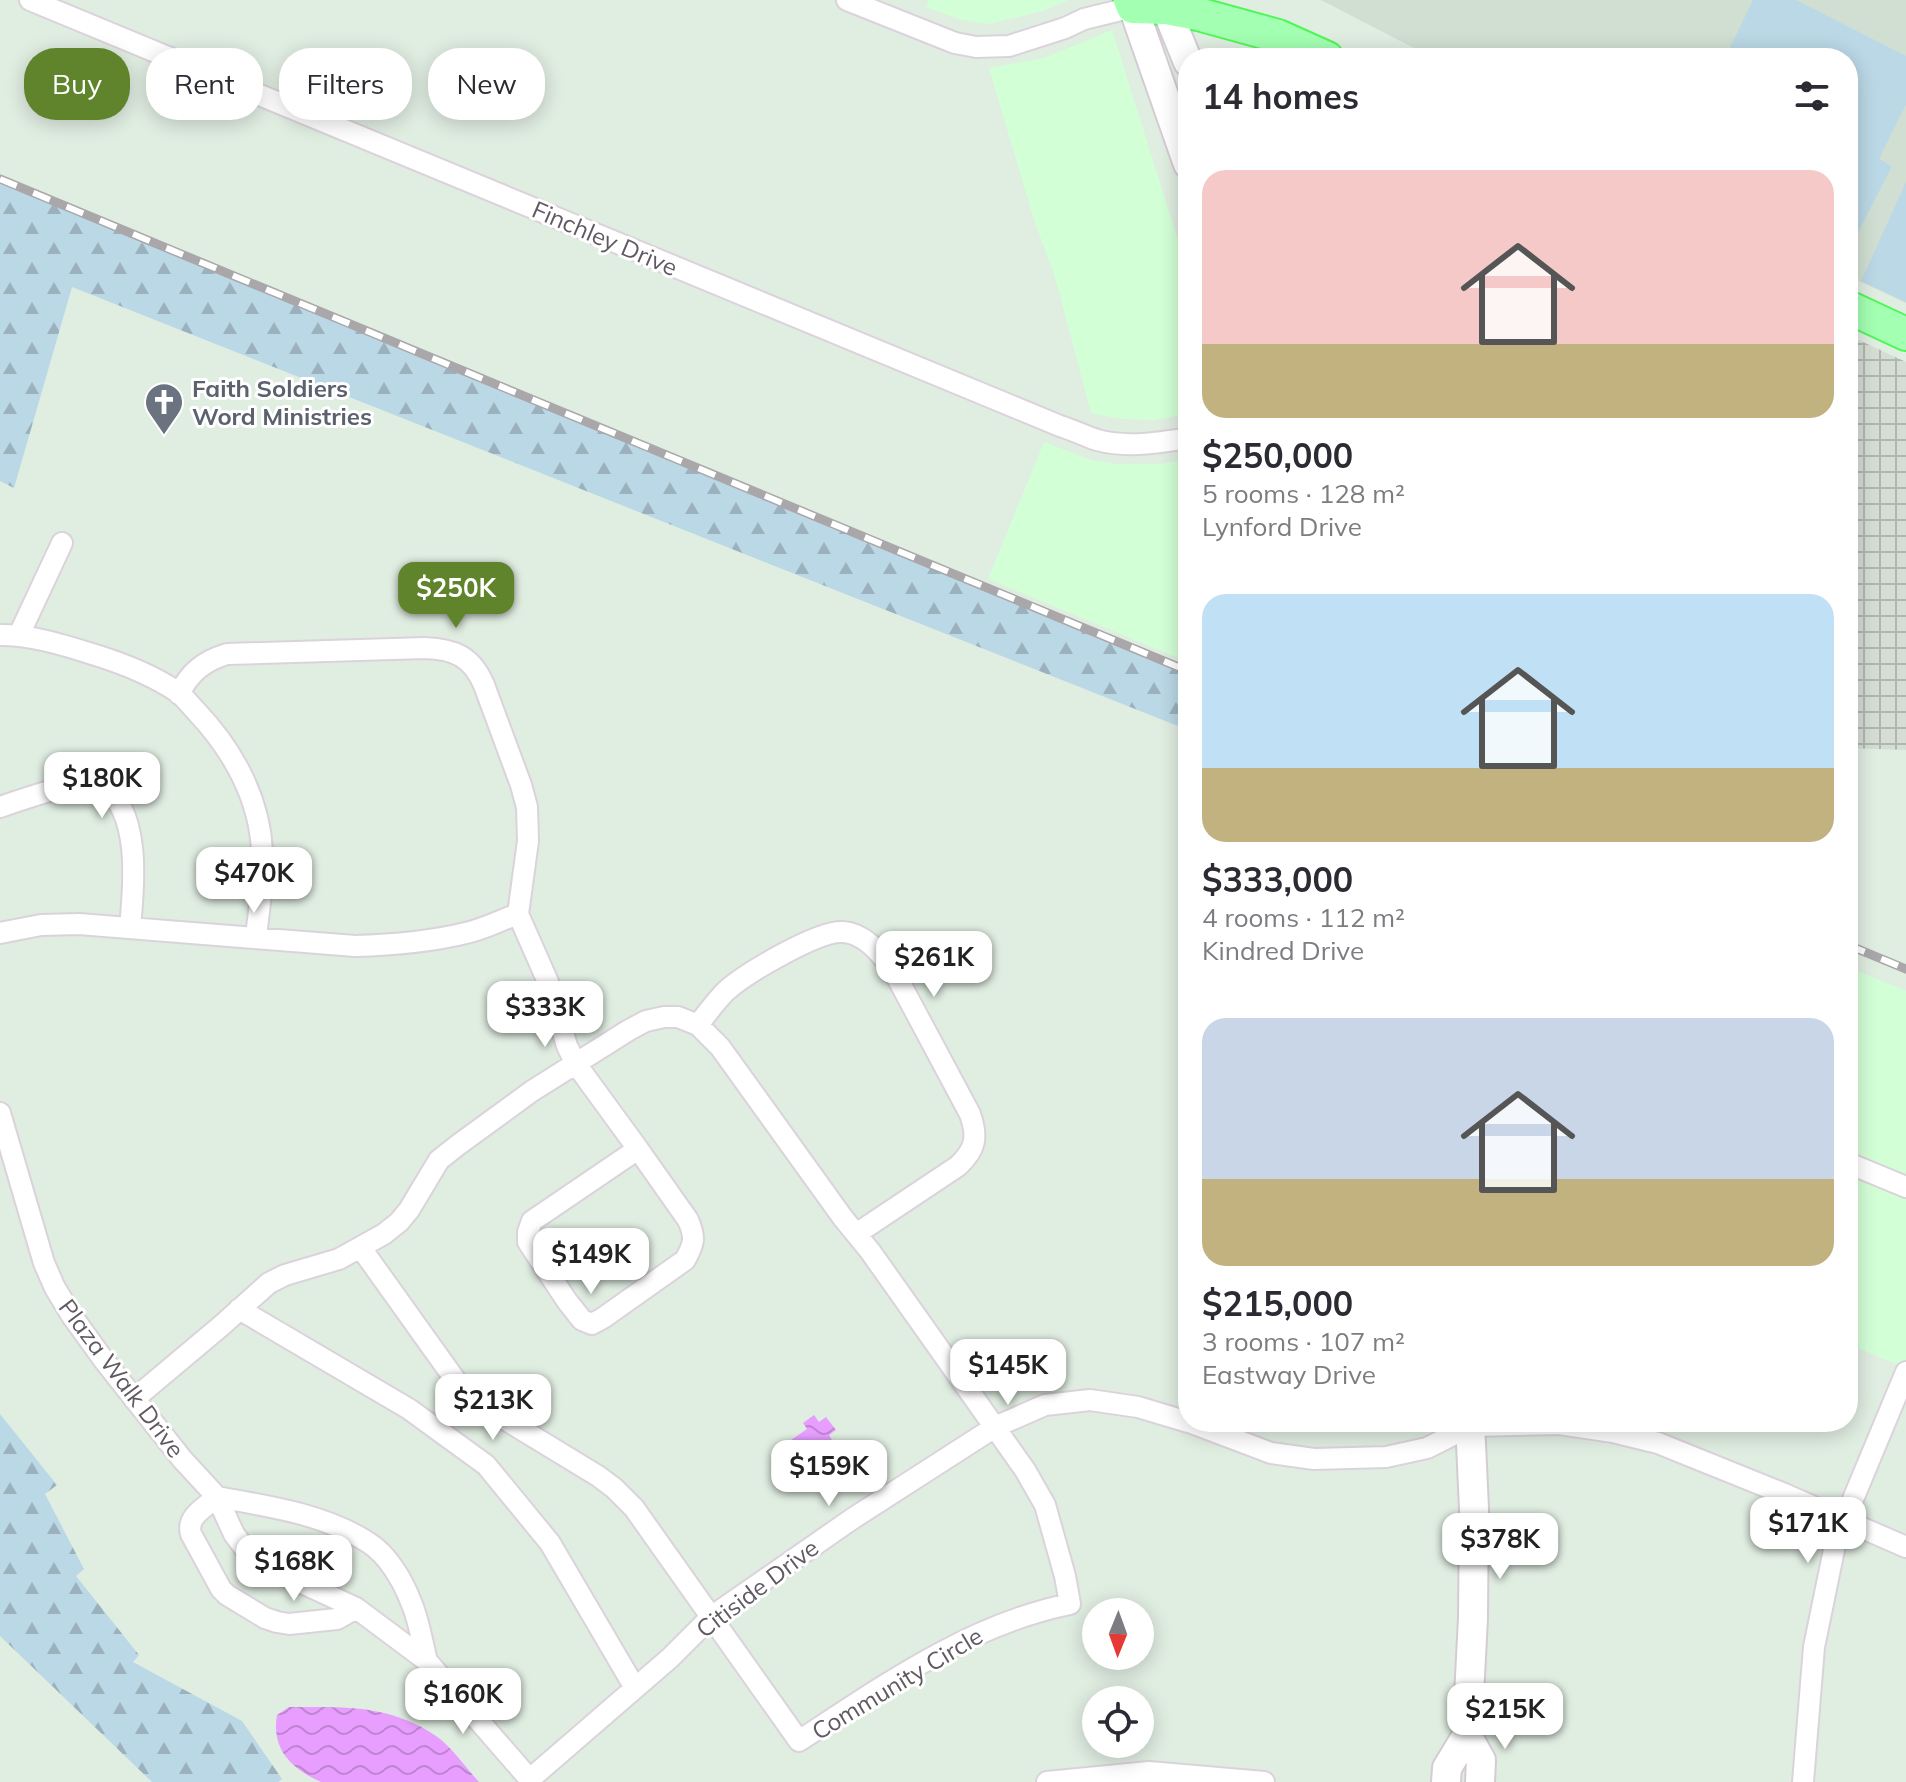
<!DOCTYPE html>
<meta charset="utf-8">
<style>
:root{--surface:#fff;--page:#f7f7f7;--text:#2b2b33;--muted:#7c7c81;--accent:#5f842c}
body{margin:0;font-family:Mulish,sans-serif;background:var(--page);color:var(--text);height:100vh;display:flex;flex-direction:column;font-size:30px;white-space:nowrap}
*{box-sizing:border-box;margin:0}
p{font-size:26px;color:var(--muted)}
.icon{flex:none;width:44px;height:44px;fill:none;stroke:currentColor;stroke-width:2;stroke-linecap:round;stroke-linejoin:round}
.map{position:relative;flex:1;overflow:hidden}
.panel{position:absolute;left:1178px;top:48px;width:680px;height:1384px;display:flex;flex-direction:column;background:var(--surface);border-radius:32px;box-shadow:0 4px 20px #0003}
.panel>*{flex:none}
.guide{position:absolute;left:24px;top:48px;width:760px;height:72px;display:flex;gap:16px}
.needle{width:52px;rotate:181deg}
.tools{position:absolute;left:1082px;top:1598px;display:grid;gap:16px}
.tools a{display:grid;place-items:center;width:72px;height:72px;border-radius:50%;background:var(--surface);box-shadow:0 4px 20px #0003;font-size:40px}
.price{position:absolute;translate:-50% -68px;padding:0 18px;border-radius:16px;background:#fff;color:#222;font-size:26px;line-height:52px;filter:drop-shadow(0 2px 4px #0008)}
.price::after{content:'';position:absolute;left:50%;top:48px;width:24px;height:18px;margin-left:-12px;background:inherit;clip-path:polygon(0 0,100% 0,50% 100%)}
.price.selected{background:var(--accent);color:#fff}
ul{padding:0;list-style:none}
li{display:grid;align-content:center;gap:16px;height:424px;padding:0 24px}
li span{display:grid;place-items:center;height:248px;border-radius:24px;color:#555}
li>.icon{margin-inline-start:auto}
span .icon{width:144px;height:144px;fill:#fffc;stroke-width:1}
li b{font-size:34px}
h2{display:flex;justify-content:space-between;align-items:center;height:96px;padding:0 24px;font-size:34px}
.chip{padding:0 28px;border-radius:32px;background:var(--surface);box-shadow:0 4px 20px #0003;font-size:28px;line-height:72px}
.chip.selected{background:var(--accent);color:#fff}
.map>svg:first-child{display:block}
.commercial{fill:#d3ffd7}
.industrial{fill:url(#industrial-grid)}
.education{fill:#d1dfd2}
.green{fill:#bbd8e6}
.forest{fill:url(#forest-firs)}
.water{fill:url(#water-waves)}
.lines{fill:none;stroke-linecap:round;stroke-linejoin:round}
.minor-casing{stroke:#dbd3db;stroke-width:24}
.secondary-casing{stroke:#d4cbd5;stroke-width:32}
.primary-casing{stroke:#4ff756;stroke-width:36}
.minor{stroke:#fff;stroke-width:20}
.secondary{stroke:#fff;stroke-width:28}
.primary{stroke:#a3ffb2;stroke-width:32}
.rail-casing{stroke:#aaa7aa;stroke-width:9}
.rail{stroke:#fff;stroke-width:6;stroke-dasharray:18;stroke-linecap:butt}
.labels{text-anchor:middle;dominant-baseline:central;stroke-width:6;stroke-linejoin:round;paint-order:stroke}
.street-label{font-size:24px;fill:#615962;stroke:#fff}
.worship-label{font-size:24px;font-weight:bold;fill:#5b616d;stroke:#fff;text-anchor:start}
</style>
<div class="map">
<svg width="1906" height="1782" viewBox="0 0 1906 1782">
<defs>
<pattern id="industrial-grid" width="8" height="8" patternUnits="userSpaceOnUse" patternTransform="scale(2)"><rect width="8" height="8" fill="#d5ddd5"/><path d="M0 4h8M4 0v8" fill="none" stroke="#b0b6b0"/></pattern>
<pattern id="forest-firs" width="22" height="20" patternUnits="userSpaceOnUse" patternTransform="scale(2)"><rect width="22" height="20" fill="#bbd8e6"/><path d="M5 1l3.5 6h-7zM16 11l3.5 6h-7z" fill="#9bb2be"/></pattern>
<pattern id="water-waves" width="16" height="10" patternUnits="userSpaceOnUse" patternTransform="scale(2)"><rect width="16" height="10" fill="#e79eff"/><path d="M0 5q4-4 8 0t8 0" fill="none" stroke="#bf84d2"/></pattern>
</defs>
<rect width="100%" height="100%" fill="#e0ede1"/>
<path class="commercial" d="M 929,0 L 1068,0 L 1043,11 L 988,24 L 961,20 L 926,7 Z
M 1112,30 L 1188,272 L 1188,414 L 1154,420 L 1121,419 L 1091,413 L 1055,277 L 1034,220 L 989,68 L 1044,58 Z
M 1044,442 L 1091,460 L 1116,464 L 1159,464 L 1188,459 L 1188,662 L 988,579 Z
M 1848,967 L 1906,991 L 1906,1368 L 1848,1344 Z"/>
<path class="industrial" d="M 1848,335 L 1906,362 L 1906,750 L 1848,748 Z"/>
<path class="education" d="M 1321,0 L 1906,0 L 1906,303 L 1848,276 L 1848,58 L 1433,58 Z"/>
<path class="green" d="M 1753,0 L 1796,0 L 1906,56 L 1906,104 L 1879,159 L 1892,166 L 1848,252 L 1848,58 L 1725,58 Z
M 1906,182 L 1906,302 L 1861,281 Z"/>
<path class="forest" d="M 0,181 L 1188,672 L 1188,730 L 72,287 L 14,488 L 0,481 Z
M 0,1414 L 57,1485 L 45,1494 L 84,1569 L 76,1576 L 139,1655 L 133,1662 L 242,1721 L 282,1779 L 278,1782 L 152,1782 L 0,1636 Z"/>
<path class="water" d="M 814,1415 L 819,1422 L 826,1417 L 836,1430 L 829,1435 L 833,1442 L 823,1450 L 817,1444 L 791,1462 L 781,1447 L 807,1429 L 803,1423 Z
M 289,1707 C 342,1707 390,1704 436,1736 C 451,1746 466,1768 479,1782 L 321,1782 C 292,1769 271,1750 277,1715 Z"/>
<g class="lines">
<g class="minor-casing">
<path id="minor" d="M 30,0 L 1060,426 C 1073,430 1085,436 1097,440 C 1127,448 1158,443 1188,438
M 847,0 L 955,43 L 976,47 L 1009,46 L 1065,28 L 1084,19 L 1133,7
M 0,635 C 31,635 60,644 89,653 C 119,662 153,675 179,693 C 185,698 190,705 196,711 C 232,749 260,798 262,852 C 264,880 259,909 256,937
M 19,635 L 62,543
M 179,694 C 190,672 204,661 227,654 L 425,648 C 455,649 472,657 484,685 L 521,785 L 527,807 L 528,841 L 518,914
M 0,807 C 20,800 39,794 59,788 C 68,785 79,781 88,781 C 94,781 95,782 100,785 C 142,808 134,887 130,927
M 518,914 L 548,982 L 567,1046 L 576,1064 L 638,1149
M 0,933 L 41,925 L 79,924 L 355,946 C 393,945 429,942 466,933 C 484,929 501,920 518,914
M 698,1025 C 707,1013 716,1001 726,991 C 745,974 818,930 843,932 C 864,933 880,953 892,968 L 970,1114 C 978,1137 976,1149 958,1166 L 856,1234
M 0,1113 L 44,1263 L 55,1288 L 72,1316 L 103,1359 L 182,1459 L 217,1497 L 234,1534 L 246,1550 L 272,1569 L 356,1608 L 427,1661 L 532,1782
M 638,1149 L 688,1220 C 696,1238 694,1244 685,1260 L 603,1318 L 592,1324 L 582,1320 L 567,1301 L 528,1242 L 528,1232 L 532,1221 Z
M 1848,1163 L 1906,1187
M 239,1309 L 409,1409 L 486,1465 L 550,1543 L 635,1688
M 134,1399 L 221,1326 L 269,1283 L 285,1275 L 339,1259 L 384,1234 L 399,1222 L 409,1210 L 439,1160 L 458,1145 L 532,1091 L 629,1030 L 646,1021 L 664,1017 L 678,1017 L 698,1025 L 720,1047 L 843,1218 L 870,1251 L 1025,1470 L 1045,1505 L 1065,1576 L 1070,1604 C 970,1624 883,1686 799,1741 L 634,1508 L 614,1488 L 598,1476 L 478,1403 L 456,1381 L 361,1248
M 1189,1422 L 1271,1453 L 1314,1459 L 1386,1457 L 1427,1448 L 1471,1426 L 1559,1424 L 1613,1432 L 1658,1443 L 1782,1493 L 1906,1547
M 217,1497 C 267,1506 325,1514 369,1543 C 388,1555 403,1581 411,1602 C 419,1620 422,1642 427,1661
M 217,1497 C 204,1508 186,1517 191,1534 L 221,1589 L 227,1595 L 265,1618 L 277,1622 L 289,1624 L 337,1619 L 356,1608
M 530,1779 L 670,1658 L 711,1617 L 852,1519 L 995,1427 L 1045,1405 L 1090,1400 L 1138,1407 L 1188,1422
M 1047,1782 L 1149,1772 L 1264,1782
M 1803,1782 L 1814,1647 L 1836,1540 L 1906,1372"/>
</g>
<g class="secondary-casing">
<path id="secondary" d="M 1133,7 L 1188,164
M 1166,8 L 1188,62
M 1467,1735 L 1481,1760 L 1480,1782
M 1446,1782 L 1447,1768 L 1467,1735 L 1473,1618 L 1474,1509 L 1470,1422"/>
</g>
<g class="primary-casing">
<path id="primary" d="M 1130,0 L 1133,7 L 1166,8 L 1198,14 L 1278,36 L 1327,58
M 1848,307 L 1906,334"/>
</g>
<use href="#minor" class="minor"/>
<use href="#secondary" class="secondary"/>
<use href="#primary" class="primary"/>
<g class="rail-casing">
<path id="rail" d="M 0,179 L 1188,671
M 1848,945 L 1906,969"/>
</g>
<use href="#rail" class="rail"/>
</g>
<defs>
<g id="church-pin" transform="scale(2)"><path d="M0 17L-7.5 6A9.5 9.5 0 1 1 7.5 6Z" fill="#6b7280" stroke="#fff"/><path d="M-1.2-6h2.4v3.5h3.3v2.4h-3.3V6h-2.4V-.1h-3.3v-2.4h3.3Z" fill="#fff"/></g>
</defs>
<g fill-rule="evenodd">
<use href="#church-pin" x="164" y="402"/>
</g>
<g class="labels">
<g class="street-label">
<text transform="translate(605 238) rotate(23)">Finchley Drive</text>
<text transform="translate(122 1378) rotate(53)">Plaza Walk Drive</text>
<text transform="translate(757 1588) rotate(-37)">Citiside Drive</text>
<text transform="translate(897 1683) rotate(-31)">Community Circle</text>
</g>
<g class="worship-label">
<text x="192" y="388">Faith Soldiers<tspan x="192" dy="28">Word Ministries</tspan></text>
</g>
</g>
</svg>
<div class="tools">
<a><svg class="needle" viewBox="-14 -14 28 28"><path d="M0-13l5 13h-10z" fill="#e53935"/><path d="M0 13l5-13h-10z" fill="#7c7c81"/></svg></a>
<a><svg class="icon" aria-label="locate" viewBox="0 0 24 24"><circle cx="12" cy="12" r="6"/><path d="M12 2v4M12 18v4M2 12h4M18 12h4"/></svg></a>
</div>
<b class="price selected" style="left:456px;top:630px">$250K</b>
<b class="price" style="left:102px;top:820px">$180K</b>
<b class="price" style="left:254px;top:915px">$470K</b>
<b class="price" style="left:934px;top:999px">$261K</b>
<b class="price" style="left:545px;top:1049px">$333K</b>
<b class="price" style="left:591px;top:1296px">$149K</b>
<b class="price" style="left:1008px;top:1407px">$145K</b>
<b class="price" style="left:493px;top:1442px">$213K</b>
<b class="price" style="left:829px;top:1508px">$159K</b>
<b class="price" style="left:1808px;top:1565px">$171K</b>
<b class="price" style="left:1500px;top:1581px">$378K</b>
<b class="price" style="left:294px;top:1603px">$168K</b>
<b class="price" style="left:463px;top:1736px">$160K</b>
<b class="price" style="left:1505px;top:1751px">$215K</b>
<div class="guide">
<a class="chip selected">Buy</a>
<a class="chip">Rent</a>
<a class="chip">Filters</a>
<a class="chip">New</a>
</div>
<section class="panel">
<h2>14 homes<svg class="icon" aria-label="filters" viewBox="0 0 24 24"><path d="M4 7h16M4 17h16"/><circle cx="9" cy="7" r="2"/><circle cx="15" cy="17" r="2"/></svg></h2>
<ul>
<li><span style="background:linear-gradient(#f6c9c9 70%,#c2b280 0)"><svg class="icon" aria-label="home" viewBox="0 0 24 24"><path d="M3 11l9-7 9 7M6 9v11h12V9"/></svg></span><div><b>$250,000</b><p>5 rooms · 128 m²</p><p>Lynford Drive</p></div></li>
<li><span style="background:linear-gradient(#bfe0f5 70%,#c2b280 0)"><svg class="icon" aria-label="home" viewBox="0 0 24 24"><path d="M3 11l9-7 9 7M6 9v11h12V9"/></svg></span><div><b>$333,000</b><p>4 rooms · 112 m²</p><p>Kindred Drive</p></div></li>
<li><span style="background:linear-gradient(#c9d6e8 65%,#c2b280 0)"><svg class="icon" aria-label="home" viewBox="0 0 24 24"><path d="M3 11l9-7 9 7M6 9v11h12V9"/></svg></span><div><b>$215,000</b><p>3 rooms · 107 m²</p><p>Eastway Drive</p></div></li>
</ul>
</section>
</div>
